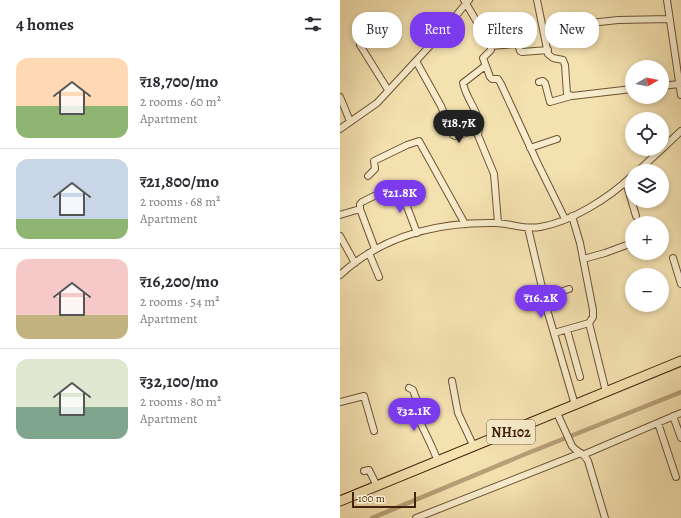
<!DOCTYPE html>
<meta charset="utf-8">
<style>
:root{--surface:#fff;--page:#f2f2f3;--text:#2b2b33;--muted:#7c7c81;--line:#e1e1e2;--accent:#7c3aed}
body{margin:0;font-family:Alegreya,serif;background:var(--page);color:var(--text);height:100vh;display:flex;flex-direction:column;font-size:15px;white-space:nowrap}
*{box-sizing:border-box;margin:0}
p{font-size:13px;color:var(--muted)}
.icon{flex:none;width:22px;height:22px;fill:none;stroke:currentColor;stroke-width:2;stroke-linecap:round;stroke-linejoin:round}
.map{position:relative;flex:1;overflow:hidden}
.side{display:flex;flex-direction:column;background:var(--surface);width:340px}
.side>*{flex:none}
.banner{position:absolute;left:12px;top:12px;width:269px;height:36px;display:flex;gap:8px}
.needle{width:26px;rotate:80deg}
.buttons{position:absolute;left:285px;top:60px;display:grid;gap:8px}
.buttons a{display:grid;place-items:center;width:44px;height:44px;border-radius:50%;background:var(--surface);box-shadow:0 2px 6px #0003;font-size:20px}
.scale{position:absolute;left:12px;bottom:10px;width:64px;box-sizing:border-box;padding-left:4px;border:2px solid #42230c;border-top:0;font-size:11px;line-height:14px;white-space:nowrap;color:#42230c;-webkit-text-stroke:3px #f8eccc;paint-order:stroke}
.price{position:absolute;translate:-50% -34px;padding:0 9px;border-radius:14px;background:var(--accent);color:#fff;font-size:13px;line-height:26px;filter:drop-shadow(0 1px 2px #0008)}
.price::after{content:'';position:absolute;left:50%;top:24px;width:12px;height:9px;margin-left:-6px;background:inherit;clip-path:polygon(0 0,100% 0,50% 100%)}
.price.selected{background:#222;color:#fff}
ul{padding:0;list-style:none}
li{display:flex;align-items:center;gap:12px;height:100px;padding:0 16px}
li+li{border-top:1px solid var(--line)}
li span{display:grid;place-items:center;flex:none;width:112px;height:80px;border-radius:12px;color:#555}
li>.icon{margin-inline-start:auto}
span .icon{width:48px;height:48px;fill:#fffc;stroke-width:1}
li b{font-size:17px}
h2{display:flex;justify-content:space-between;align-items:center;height:48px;padding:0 16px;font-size:17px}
.tag{padding:0 14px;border-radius:16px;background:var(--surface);box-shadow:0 2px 6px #0003;font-size:14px;line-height:36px}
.tag.selected{background:var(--accent);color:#fff}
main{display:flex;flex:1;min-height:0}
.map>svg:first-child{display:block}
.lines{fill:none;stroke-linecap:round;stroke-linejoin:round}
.canal{stroke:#b7a078;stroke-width:4.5}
.minor-casing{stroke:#6e5235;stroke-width:8}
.highway-casing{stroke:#42230c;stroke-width:11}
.minor{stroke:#f8eccc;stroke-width:6}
.highway{stroke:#f4e1b0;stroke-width:9}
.labels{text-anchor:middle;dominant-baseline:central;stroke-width:3;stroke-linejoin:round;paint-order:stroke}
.shield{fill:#f8eccc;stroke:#795f46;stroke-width:1}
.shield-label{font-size:14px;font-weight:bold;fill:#42230c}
</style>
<main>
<section class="side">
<h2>4 homes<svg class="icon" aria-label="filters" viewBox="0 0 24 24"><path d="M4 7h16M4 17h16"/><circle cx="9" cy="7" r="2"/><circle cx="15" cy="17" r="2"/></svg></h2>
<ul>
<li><span style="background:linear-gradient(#ffd9b3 60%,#8fb573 0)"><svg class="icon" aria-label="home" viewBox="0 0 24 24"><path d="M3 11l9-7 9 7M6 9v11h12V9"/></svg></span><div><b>₹18,700/mo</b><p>2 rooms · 60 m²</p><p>Apartment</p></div></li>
<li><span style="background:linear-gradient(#c9d6e8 75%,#8fb573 0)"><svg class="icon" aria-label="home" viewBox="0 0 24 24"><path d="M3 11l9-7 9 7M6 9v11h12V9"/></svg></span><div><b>₹21,800/mo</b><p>2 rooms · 68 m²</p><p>Apartment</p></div></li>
<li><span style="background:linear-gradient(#f6c9c9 70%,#c2b280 0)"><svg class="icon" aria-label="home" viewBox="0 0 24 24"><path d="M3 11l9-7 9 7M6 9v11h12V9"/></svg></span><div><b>₹16,200/mo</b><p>2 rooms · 54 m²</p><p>Apartment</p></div></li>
<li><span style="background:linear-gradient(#dfe7d0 60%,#7fa58c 0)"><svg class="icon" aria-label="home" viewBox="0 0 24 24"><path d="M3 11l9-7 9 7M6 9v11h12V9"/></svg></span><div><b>₹32,100/mo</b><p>2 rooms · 80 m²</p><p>Apartment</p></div></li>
</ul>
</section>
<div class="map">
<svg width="341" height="518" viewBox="0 0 341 518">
<rect width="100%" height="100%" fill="#f4e1b0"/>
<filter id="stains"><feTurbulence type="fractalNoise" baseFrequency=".005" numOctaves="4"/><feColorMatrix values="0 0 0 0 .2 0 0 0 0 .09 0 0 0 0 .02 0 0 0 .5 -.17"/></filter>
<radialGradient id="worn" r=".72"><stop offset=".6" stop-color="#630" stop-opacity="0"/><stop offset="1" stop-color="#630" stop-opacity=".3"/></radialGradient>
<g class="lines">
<path class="canal" d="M 32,518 L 188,453 L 341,392"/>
<g class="minor-casing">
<path id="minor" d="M 124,0 L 151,46 L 151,50 L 143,58 L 150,77 L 152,79 L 158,79 L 161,84 L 197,162 L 225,219
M 197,0 L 208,54 L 213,58 L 223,60 L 225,65 L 227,94 L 232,96 L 292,89
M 327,0 L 341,95
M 250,23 L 278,20 L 330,19
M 20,45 L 48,90
M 151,46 L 175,44 L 178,44 L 180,51 L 182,52 L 208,50
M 76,61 L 101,106 L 113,135 L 115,136 L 133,131 L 137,133 L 154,174 L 158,223
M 199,82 L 203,81 L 205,83 L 210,102 L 231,96
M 322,86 L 339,84
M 0,97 L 10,121
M 0,129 L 37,103 L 99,36 L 129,0
M 138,135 C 143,113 127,103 123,83 L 145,66
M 190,148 L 217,139
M 322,149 L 341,131
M 298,171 L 322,149
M 28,176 L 35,169 L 34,161 L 67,145 L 79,141 L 125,224
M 286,182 L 296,216
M 60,188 L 77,233
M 20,209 L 20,204 L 22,202 L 48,189
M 0,215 L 20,209 L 35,249
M 188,228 L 208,313 L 235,405
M 0,236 L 15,263
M 29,253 L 39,277
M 333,258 L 341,284
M 243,259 L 265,253 L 292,243
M 0,275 C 42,236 98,222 155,223 C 170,223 184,230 200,227 C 231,222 269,198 292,176
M 206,302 L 218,297 L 223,291 L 229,289
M 249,323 L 266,392
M 227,330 L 240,377
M 214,333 L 249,323 L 253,317 L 253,310 L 240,243 L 232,216
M 112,381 L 118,413 L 134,447
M 69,388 L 73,390 L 81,412 L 81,424 L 91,445 L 98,461
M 0,402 L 24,396 L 34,431
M 217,413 L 232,446 C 238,454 243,451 248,461 L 265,518
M 333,416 L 341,438
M 318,423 L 336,477
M 245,454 L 341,413
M 24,471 L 29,470 L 37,486
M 76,518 L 241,453"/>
</g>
<g class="highway-casing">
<path id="highway" d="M 0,501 L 341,361"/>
</g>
<use href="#minor" class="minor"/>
<use href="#highway" class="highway"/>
</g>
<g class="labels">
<rect class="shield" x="147" y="420" width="48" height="24" rx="3"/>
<g class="shield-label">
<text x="171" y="432">NH102</text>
</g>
</g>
<rect width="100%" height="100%" filter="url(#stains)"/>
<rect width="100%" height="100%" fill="url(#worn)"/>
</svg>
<div class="buttons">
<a><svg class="needle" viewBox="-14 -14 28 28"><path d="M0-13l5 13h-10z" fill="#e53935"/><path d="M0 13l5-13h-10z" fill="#7c7c81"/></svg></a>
<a><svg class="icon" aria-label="locate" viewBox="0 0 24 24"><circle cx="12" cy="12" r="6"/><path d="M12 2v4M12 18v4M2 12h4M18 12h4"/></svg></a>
<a><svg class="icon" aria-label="layers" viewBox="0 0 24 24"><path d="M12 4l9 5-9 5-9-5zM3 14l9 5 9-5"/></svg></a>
<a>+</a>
<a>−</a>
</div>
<div class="scale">100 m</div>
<b class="price selected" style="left:119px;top:144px">₹18.7K</b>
<b class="price" style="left:60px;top:214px">₹21.8K</b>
<b class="price" style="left:201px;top:319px">₹16.2K</b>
<b class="price" style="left:74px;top:432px">₹32.1K</b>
<div class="banner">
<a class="tag">Buy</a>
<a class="tag selected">Rent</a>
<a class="tag">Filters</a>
<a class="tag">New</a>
</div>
</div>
</main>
